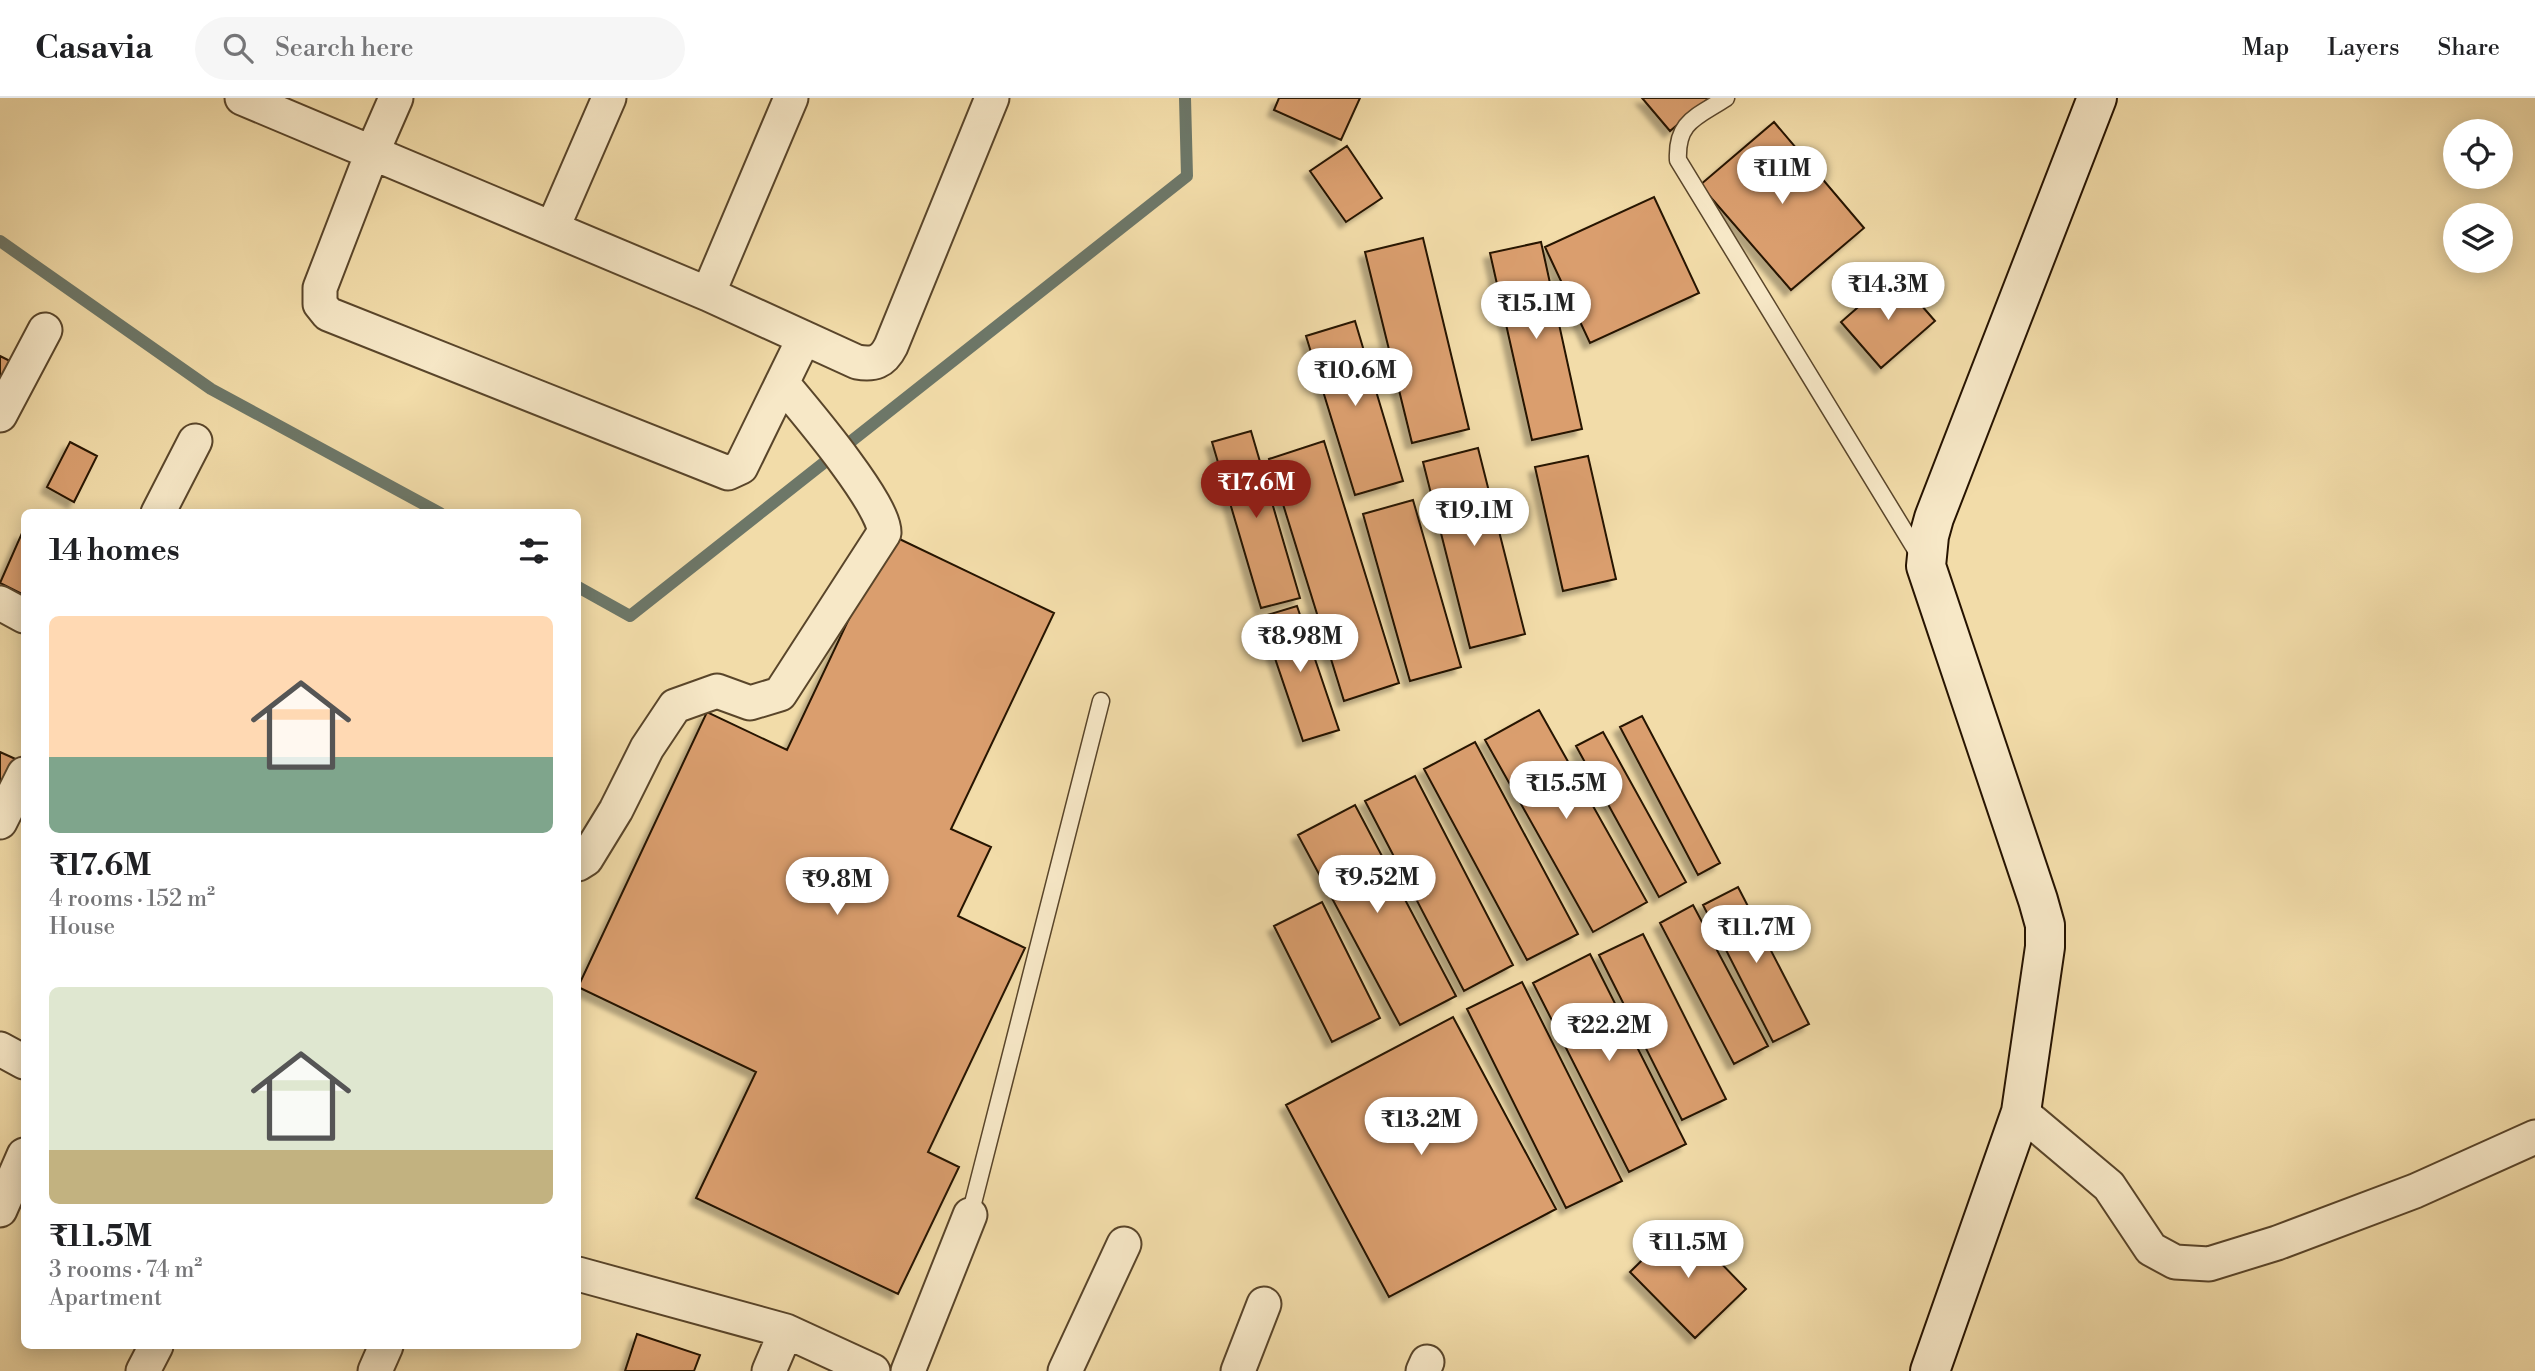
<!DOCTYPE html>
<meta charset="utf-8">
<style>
:root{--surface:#fff;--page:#f6f6f6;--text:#202124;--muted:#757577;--line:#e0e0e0;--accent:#8f2418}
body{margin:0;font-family:"Libre Bodoni",serif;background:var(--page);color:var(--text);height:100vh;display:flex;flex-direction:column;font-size:26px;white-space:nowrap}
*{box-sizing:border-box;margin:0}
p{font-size:23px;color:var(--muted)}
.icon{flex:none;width:38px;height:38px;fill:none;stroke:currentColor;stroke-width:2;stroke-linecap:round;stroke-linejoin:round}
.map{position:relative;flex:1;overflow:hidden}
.drawer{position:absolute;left:21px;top:411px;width:560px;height:840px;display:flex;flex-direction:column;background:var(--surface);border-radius:10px;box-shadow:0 4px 18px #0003}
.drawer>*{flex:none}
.fabs{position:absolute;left:2443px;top:21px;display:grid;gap:14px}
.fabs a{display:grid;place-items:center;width:70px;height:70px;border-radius:50%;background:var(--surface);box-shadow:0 4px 18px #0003;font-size:35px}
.price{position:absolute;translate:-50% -60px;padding:0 16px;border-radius:24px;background:#fff;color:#222;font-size:23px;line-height:46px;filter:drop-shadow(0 2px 4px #0008)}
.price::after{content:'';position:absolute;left:50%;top:42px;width:21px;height:16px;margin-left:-10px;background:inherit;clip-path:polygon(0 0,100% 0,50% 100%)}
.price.selected{background:var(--accent);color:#fff}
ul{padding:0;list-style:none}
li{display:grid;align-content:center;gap:14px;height:371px;padding:0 28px}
li span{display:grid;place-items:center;height:217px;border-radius:10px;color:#555}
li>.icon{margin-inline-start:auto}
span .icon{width:126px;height:126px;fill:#fffc;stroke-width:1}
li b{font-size:30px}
h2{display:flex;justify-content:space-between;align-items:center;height:84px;padding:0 28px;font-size:30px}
header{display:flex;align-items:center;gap:42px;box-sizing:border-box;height:98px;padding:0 35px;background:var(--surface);border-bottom:2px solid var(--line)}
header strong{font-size:33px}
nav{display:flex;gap:38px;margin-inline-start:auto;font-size:24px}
.search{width:490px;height:63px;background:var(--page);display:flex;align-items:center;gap:18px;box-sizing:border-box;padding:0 24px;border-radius:38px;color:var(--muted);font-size:26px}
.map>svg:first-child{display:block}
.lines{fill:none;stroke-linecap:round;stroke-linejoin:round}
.stream{stroke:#6d7768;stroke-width:12}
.building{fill:#da9e6e;stroke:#261300;stroke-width:2;filter:url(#shadow)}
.lane-casing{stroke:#59452a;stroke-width:19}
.street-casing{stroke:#59452a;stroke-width:37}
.secondary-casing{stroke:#261300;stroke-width:42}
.lane{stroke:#f7e8c7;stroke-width:16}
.street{stroke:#f7e8c7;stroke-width:33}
.secondary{stroke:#f7e8c7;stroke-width:38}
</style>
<header>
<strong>Casavia</strong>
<div class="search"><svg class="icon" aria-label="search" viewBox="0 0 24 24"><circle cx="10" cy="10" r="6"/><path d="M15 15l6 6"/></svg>Search here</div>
<nav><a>Map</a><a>Layers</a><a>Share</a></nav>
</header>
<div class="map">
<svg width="2535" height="1273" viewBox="0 0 2535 1273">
<defs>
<filter id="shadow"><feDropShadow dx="-6" dy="6" stdDeviation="2" flood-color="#0004"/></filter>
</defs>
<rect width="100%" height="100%" fill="#f2dca9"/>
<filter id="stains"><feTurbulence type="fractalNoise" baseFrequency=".00286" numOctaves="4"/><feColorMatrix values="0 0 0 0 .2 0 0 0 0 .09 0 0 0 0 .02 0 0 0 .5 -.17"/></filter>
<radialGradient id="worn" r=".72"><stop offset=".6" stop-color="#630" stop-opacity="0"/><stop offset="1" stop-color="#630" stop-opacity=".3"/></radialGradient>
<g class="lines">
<path class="stream" d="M 0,143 L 211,291 L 440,415
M 578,489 L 630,518 L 1187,78 L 1185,0"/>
</g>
<path class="building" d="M 1279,0 L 1360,0 L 1341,42 L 1274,12 Z
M 1642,0 L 1709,0 L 1670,33 Z
M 1774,24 L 1864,130 L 1791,192 L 1700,87 Z
M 1347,48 L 1382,100 L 1346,124 L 1310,73 Z
M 1654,99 L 1699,195 L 1590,245 L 1545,149 Z
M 1423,140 L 1469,331 L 1412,345 L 1365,154 Z
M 1541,144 L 1582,331 L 1532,342 L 1490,155 Z
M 1895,177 L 1935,223 L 1881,270 L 1841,224 Z
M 1355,223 L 1403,383 L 1355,397 L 1306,238 Z
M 0,258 L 12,264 L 0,287 Z
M 1251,333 L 1300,500 L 1261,510 L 1212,344 Z
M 1324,343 L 1399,585 L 1344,603 L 1269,361 Z
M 70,344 L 97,358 L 74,404 L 47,389 Z
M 1478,350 L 1525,536 L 1470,550 L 1423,364 Z
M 1588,358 L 1616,481 L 1563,493 L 1535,369 Z
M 1413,402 L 1461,569 L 1410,583 L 1363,416 Z
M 22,435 L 24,436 L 24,497 L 0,485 Z
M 889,436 L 1054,515 L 951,731 L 991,749 L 958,818 L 1025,850 L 928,1054 L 959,1069 L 898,1196 L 696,1100 L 756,974 L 578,889 L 707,614 L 787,652 Z
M 1297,508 L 1339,632 L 1303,643 L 1261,519 Z
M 1539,612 L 1647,804 L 1593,834 L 1485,642 Z
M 1642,618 L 1720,765 L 1698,777 L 1620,629 Z
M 1603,634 L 1686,784 L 1659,799 L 1576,648 Z
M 1475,644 L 1578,836 L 1527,862 L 1424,671 Z
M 0,654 L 20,663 L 0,696 Z
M 1415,678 L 1513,867 L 1464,893 L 1365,703 Z
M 1355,707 L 1456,898 L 1400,927 L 1298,737 Z
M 1738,789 L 1809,926 L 1773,944 L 1703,807 Z
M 1322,804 L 1380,920 L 1332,944 L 1274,828 Z
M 1693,807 L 1768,948 L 1734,966 L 1660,825 Z
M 1643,836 L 1726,1001 L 1682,1022 L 1599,857 Z
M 1590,856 L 1686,1046 L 1629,1074 L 1533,885 Z
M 1522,884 L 1622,1083 L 1566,1110 L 1467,911 Z
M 1453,919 L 1556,1111 L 1389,1199 L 1286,1007 Z
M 1681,1124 L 1746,1191 L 1695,1240 L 1630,1174 Z
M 637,1236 L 700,1257 L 694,1273 L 625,1273 Z"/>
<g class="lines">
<g class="lane-casing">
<path id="lane" d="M 1726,0 C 1697,19 1676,23 1678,62 L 1919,457
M 970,1117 L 1101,603"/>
</g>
<g class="street-casing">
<path id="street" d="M 242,0 L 708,196 L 857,264 C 874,267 883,264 891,248 L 992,0
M 396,0 L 372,55 L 320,190 L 320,206 L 328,216 L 728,375 L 741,369 L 804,240
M 553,129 L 609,0
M 708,196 L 791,0
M 0,317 L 45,232
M 158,415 L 195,343
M 0,505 L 24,518
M 0,724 L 24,676
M 578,766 L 586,761 L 616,712 L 647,650 L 675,608 L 717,593 L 750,605 L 780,596 L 884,435 C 886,407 802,309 782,285
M 0,951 L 24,964
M 2021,1014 L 2109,1088 L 2151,1151 L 2175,1164 L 2209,1166 L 2277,1145 L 2415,1093 L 2535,1039
M 0,1112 L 24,1057
M 578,1176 L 786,1233 L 873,1273
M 143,1273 L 156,1248
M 375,1273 L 386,1248
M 769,1273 L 786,1233
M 908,1273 L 970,1117
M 1065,1273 L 1124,1146
M 1238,1273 L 1264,1206
M 1423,1273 L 1427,1264"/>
</g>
<g class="secondary-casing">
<path id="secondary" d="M 1930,1273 L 2021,1014 L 2045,849 L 2045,827 L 2038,802 L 1926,468 L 1929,438 L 1934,420 L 2097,0"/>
</g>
<use href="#lane" class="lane"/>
<use href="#street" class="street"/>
<use href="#secondary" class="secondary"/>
</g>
<rect width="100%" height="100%" filter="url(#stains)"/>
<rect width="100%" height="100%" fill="url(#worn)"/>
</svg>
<div class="fabs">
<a><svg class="icon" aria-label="locate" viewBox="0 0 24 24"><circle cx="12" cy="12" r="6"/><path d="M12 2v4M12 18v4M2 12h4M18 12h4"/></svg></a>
<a><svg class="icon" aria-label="layers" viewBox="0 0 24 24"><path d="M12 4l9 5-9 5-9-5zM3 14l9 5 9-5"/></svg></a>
</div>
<b class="price" style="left:1782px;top:108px">₹11M</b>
<b class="price" style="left:1888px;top:224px">₹14.3M</b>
<b class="price" style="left:1536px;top:243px">₹15.1M</b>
<b class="price" style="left:1355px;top:310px">₹10.6M</b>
<b class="price selected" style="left:1256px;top:422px">₹17.6M</b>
<b class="price" style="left:1474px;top:450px">₹19.1M</b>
<b class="price" style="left:1300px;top:576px">₹8.98M</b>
<b class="price" style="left:1566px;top:723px">₹15.5M</b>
<b class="price" style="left:1377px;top:817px">₹9.52M</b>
<b class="price" style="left:837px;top:819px">₹9.8M</b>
<b class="price" style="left:1756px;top:867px">₹11.7M</b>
<b class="price" style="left:1609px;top:965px">₹22.2M</b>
<b class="price" style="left:1421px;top:1059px">₹13.2M</b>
<b class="price" style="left:1688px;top:1182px">₹11.5M</b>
<section class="drawer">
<h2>14 homes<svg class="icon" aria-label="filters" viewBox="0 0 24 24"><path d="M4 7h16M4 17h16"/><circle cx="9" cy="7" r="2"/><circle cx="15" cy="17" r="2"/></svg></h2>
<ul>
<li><span style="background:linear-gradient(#ffd9b3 65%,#7fa58c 0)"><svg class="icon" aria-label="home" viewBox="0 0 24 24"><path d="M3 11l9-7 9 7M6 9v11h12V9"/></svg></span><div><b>₹17.6M</b><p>4 rooms · 152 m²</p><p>House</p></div></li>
<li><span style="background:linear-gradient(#dfe7d0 75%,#c2b280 0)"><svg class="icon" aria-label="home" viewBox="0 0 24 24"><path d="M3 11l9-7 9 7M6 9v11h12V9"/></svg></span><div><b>₹11.5M</b><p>3 rooms · 74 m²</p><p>Apartment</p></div></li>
</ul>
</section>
</div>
